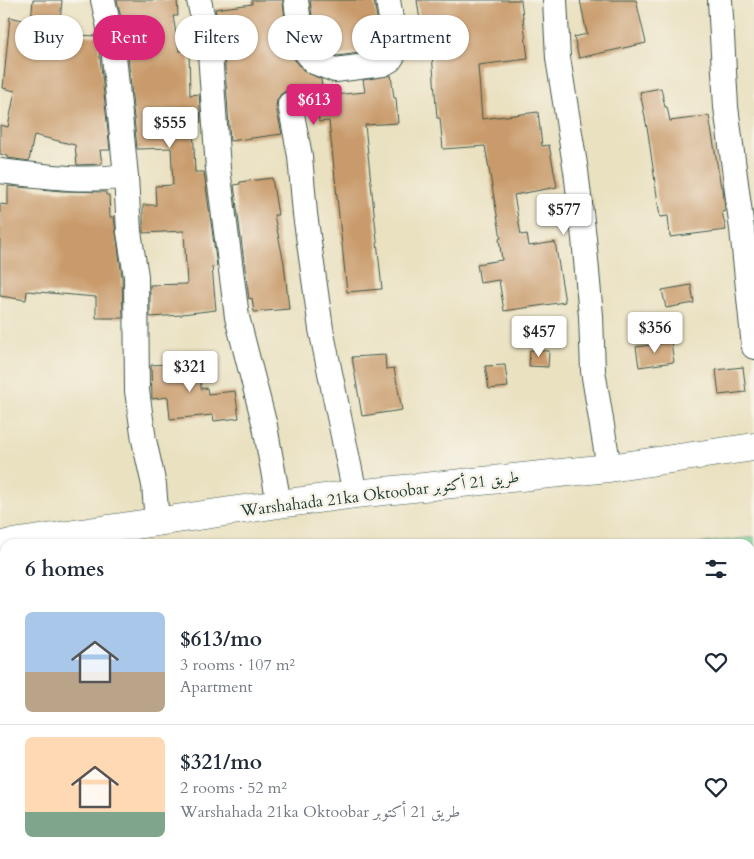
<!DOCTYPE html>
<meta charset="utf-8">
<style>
:root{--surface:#fff;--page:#f6f6f7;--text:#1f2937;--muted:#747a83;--line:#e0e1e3;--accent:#db2777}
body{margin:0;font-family:Cardo,Amiri,serif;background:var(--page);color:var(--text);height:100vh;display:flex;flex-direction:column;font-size:19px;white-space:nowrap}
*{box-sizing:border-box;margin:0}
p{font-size:16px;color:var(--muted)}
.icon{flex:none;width:28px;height:28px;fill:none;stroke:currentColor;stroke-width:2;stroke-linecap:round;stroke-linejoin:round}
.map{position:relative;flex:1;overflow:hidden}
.drawer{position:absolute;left:0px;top:539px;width:755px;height:321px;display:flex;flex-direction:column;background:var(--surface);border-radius:15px 15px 0 0;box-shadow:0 1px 4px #0004}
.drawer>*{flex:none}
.banner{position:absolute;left:15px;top:15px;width:500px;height:45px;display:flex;gap:10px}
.price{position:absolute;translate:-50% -42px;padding:0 11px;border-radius:5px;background:#fff;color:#222;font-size:16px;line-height:32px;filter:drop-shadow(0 1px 2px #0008)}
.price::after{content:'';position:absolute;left:50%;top:30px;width:15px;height:11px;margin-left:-8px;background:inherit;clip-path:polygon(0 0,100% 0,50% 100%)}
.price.active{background:var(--accent);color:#fff}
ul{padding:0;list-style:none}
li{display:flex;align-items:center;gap:15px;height:125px;padding:0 25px}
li+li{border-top:1px solid var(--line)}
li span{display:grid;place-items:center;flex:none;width:140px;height:100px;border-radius:8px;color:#555}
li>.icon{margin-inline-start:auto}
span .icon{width:60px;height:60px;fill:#fffc;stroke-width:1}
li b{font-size:21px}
h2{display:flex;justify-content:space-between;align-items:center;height:60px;padding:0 25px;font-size:21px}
.chip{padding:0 18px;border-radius:22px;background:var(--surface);box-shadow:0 1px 4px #0004;font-size:18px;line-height:45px}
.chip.active{background:var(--accent);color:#fff}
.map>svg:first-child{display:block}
.green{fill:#80da9f;stroke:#508c6a}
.building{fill:#c99b6c}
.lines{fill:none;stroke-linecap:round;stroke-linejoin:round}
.minor-casing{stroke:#3d5649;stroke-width:26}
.major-casing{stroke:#3d5649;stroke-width:29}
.minor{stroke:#fff;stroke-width:24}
.major{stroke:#fff;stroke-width:28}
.labels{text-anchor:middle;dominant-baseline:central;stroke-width:5;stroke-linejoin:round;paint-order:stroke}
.street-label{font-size:16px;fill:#1f3d34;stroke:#f7f3e8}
</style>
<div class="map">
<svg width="754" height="859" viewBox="0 0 754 859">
<rect width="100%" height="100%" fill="#f7f3e8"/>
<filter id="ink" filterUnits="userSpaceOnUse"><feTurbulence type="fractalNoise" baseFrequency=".02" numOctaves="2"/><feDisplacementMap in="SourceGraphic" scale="10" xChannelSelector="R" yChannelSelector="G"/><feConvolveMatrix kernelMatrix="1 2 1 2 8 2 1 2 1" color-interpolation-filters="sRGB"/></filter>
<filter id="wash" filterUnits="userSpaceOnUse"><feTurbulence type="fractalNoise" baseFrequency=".0096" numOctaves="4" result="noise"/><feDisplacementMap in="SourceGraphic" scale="20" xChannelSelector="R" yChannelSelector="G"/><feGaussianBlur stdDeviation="1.12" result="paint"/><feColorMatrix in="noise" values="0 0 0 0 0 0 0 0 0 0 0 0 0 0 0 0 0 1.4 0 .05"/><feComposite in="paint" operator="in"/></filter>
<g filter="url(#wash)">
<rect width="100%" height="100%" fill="#eae1c1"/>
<path class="green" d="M 754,537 L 754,859 L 0,859 L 0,624 L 5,624 L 5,855 L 750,855 L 750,544 L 694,544 Z"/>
<g id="blocks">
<path class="building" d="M 33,0 L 62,0 L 59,34 L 97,36 L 99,48 L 110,150 L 100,150 L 102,164 L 77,165 L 75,145 L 34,135 L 29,161 L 8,158 L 8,156 L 0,154 L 0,125 L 8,127 L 15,91 L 3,88 L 10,17 L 31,22 Z
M 117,0 L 177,0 L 178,16 L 173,16 L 179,51 L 189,50 L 190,95 L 199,94 L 201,122 L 193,123 L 195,172 L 204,172 L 217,266 L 212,267 L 216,310 L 182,314 L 182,315 L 150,317 L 150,285 L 187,284 L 184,231 L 143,233 L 143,205 L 156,205 L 155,186 L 173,185 L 171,148 L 137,149 L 127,45 Z
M 252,0 L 283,0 L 288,49 L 291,55 L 304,71 L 321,79 L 323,96 L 365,92 L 363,80 L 391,75 L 394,98 L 396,98 L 398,123 L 365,125 L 382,289 L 347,292 L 329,121 L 319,122 L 318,111 L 306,113 L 301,95 L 295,91 L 288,90 L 281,94 L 277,100 L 276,107 L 282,134 L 230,141 L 224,52 L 215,9 L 252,4 Z
M 310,0 L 374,0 L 381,44 L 380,50 L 337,56 L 322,50 L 315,41 Z
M 417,0 L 521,0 L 528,59 L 478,65 L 482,119 L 538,112 L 542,146 L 549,145 L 557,187 L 514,195 L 521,235 L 527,234 L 529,246 L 555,242 L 565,302 L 504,311 L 499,280 L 480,283 L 477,264 L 502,260 L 499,239 L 501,238 L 485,146 L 443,149 L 440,118 L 437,118 L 432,54 L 407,57 L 409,42 L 406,23 L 420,21 Z
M 580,0 L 636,0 L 646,43 L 579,58 L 574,37 L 587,34 Z
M 661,88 L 665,107 L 667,107 L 670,121 L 709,116 L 721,187 L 723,187 L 725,211 L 722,212 L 726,230 L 670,237 L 668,216 L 660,217 L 648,133 L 640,92 Z
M 272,178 L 278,215 L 274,215 L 284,263 L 289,309 L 254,312 L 252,298 L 249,299 L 234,185 L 240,184 L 240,182 Z
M 8,186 L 62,191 L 106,192 L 106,195 L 109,195 L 110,217 L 114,217 L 122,277 L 123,318 L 96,318 L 96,297 L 27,291 L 26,300 L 0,296 L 0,204 L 8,205 Z
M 691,285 L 694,303 L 666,308 L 662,290 Z
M 671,342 L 674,362 L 639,367 L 636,347 Z
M 530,350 L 549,351 L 548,367 L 529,366 Z
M 385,355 L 386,369 L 394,368 L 402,410 L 362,416 L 352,357 Z
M 199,362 L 201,389 L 207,388 L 208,394 L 235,391 L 239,418 L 214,421 L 213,415 L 170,419 L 168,397 L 152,399 L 151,365 Z
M 505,365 L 508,387 L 489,389 L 485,366 Z
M 743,367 L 746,392 L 719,395 L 716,370 Z"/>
</g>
</g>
<g filter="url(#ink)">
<use href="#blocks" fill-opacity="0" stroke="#3d5649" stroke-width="1"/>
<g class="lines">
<g class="minor-casing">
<path id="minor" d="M 103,0 L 113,46 L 126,176
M 199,0 L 210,53 L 218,169 L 237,317 L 265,426 L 279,504
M 296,0 L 302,47 L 314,62 L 335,70 L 383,64 L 390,60 L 394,54 L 395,44 L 388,0
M 555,0 L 558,58 L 576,171 L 584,238 L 591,316 L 593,371 L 609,468
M 720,0 L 726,107 L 742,229 L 754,347
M 290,104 L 300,156 L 305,214 L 321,329 L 355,494
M 0,171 C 42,176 84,182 126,176 L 129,232 L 136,276 L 137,391 L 144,440 L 154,485 L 157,522
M 750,758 L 754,759
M 336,855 L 337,859
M 65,859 L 69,855"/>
</g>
<g class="major-casing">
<path id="major" d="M 6,544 L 279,504 L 355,494 L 609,468 L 754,447"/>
</g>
<use href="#minor" class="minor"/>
<use href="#major" class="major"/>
</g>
</g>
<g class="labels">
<g class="street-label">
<text transform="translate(380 494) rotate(-7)">Warshahada 21ka Oktoobar طريق 21 أكتوبر</text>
</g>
</g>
</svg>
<b class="price active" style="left:314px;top:126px">$613</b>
<b class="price" style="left:170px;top:149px">$555</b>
<b class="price" style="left:564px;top:236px">$577</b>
<b class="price" style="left:655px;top:354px">$356</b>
<b class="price" style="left:539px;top:358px">$457</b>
<b class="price" style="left:190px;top:393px">$321</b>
<div class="banner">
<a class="chip">Buy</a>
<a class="chip active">Rent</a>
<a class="chip">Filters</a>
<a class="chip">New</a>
<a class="chip">Apartment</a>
</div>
<section class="drawer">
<h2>6 homes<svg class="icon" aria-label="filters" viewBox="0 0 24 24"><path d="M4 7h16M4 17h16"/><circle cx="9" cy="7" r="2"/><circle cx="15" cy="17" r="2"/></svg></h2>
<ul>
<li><span style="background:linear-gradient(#a9c7e8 60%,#b9a48a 0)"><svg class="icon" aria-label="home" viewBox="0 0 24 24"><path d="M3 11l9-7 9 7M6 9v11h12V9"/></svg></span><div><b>$613/mo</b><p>3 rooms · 107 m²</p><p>Apartment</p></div><svg class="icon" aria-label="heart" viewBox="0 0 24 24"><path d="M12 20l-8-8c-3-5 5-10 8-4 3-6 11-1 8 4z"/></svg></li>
<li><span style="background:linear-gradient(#ffd9b3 75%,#7fa58c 0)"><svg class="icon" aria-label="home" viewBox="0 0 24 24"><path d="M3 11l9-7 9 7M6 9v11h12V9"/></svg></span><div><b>$321/mo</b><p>2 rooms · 52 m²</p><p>Warshahada 21ka Oktoobar طريق 21 أكتوبر</p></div><svg class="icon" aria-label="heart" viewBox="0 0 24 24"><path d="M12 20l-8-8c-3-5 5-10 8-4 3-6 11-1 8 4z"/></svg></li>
</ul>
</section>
</div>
